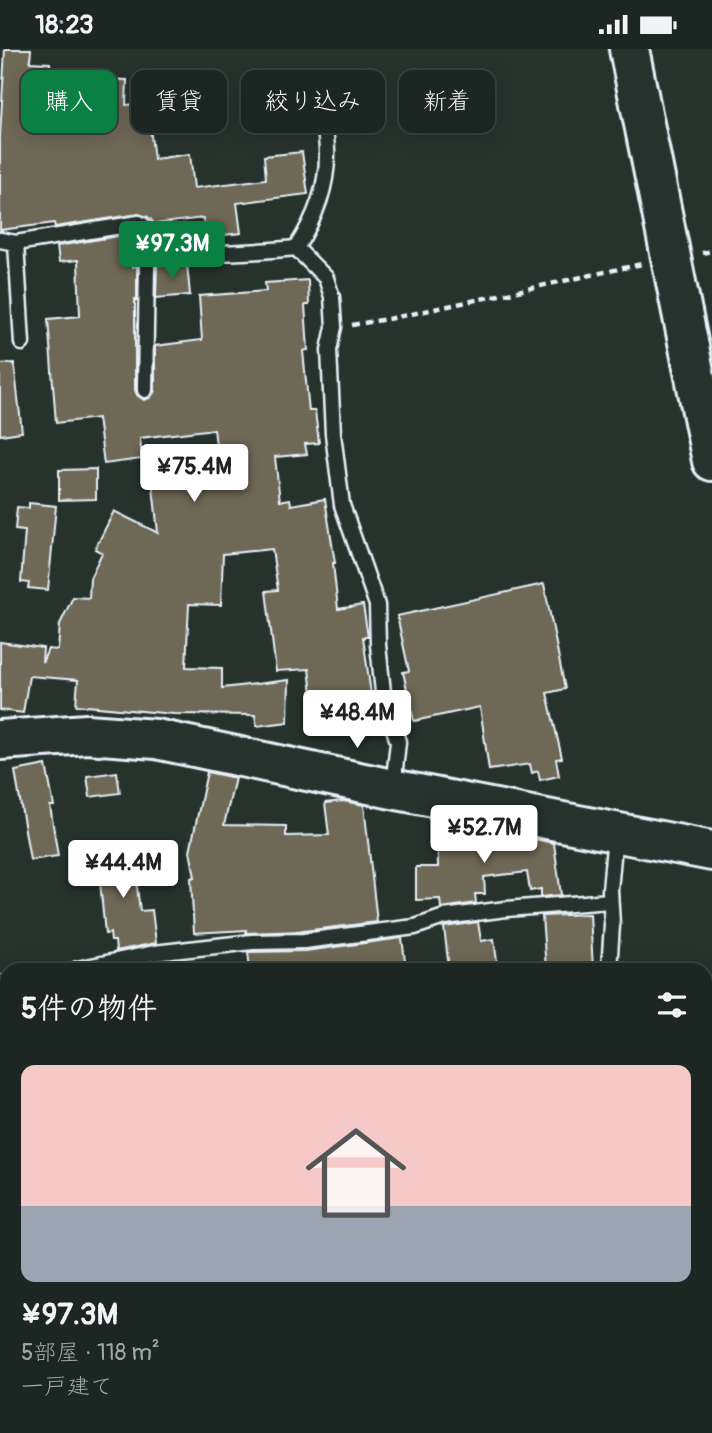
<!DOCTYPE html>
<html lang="ja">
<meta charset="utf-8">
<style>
:root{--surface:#1c2622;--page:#252e2a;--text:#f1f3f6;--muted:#a0a5a5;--line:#3a4340;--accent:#0b8043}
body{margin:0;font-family:Pangolin,"Klee One",sans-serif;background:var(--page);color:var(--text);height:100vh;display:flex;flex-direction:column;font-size:26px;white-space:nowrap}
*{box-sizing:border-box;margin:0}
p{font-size:23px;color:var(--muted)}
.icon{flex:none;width:38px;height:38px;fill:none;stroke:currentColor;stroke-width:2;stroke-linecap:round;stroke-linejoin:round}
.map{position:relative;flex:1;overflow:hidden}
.side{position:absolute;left:0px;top:914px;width:712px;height:471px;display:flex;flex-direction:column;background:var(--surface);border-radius:21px 21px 0 0;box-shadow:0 4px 18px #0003,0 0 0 2px var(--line)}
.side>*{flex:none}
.top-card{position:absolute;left:21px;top:21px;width:670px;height:63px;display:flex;gap:14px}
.price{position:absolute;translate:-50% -60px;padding:0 16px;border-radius:7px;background:#fff;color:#222;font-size:23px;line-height:46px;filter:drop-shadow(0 2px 4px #0008)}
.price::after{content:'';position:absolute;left:50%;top:42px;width:21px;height:16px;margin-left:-10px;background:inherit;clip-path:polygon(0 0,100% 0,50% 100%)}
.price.active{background:var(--accent);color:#fff}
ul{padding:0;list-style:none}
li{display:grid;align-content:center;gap:14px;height:371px;padding:0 21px}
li+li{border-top:2px solid var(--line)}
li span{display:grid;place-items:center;height:217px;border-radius:14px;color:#555}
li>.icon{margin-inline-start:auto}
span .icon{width:126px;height:126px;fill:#fffc;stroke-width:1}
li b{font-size:30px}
h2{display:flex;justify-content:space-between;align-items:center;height:84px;padding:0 21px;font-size:30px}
.tag{padding:0 24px;border-radius:14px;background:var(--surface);box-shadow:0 4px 18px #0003,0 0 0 2px var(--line);font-size:24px;line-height:63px}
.tag.active{background:var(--accent);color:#fff}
.status{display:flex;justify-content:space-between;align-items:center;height:49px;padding:0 35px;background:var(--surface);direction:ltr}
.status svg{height:19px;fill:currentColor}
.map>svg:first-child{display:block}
.building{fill:#6e6857;stroke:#e8f1f8;stroke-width:2}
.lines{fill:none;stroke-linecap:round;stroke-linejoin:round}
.lane-casing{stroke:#e8f1f8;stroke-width:19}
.street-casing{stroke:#e8f1f8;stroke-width:33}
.secondary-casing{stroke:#e8f1f8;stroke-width:44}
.path{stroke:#e8f1f8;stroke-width:4.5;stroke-dasharray:7 5;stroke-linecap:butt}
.lane{stroke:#26332d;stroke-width:14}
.street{stroke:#26332d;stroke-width:28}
.secondary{stroke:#26332d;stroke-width:38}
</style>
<div class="status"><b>18:23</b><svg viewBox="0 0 49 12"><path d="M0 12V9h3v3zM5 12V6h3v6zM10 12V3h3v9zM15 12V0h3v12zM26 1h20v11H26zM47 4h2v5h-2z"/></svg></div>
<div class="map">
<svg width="712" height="1384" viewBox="0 0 712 1384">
<rect width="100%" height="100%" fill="#26332d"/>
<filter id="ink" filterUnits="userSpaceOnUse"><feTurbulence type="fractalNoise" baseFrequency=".0143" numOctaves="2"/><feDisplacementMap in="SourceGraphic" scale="14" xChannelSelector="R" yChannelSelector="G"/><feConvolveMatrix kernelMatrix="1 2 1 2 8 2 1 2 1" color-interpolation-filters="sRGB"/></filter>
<g filter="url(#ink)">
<path class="building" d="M 5,0 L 31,0 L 30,13 L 50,14 L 52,28 L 127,31 L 126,56 L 147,54 L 154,110 L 190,105 L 194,139 L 266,130 L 264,107 L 302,103 L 308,145 L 237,154 L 241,184 L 206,188 L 203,169 L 155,175 L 148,168 L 138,165 L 55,178 L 54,174 L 0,181 L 0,87 Z
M 131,185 L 132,218 L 137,217 L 137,250 L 135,250 L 135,341 L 137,346 L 144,351 L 150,349 L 155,342 L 155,297 L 202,291 L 199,247 L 266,242 L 265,234 L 308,231 L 309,256 L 305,256 L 308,301 L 303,302 L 309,362 L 315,362 L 319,394 L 305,395 L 307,405 L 275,408 L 280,452 L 290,450 L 291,456 L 325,450 L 335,514 L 333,514 L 338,560 L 363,556 L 368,588 L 363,588 L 371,645 L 313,653 L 309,620 L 276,622 L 266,542 L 278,541 L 272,500 L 223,505 L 221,556 L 189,555 L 186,618 L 222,619 L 222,639 L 289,631 L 288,673 L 257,677 L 255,666 L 174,665 L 76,656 L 78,631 L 29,627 L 23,664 L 0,661 L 0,593 L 43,599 L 42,614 L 48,600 L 58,601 L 60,575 L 73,548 L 89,549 L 90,529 L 102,504 L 95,500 L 114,462 L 158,484 L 152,429 L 219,421 L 214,380 L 140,389 L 142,410 L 104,415 L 98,369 L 56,374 L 48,270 L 80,267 L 78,211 L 59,213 L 57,197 Z
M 187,214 L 190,246 L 156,249 L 157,216 Z
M 14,314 L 22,383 L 0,386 L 0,315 Z
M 96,420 L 96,450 L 59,451 L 59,421 Z
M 29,454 L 56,457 L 48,541 L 28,539 L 29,534 L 21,533 L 25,482 L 15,481 L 17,458 L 29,459 Z
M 544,535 L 565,640 L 547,644 L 562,709 L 556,710 L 559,727 L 540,731 L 538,722 L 532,724 L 530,715 L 489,721 L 480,658 L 414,672 L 403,623 L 409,622 L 397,567 Z
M 46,716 L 54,757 L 50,757 L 58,807 L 30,811 L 15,722 Z
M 117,723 L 120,744 L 90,748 L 87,727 Z
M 207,723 L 235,729 L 224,776 L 286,777 L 286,787 L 329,786 L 325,754 L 343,752 L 364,756 L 377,873 L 303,882 L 246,884 L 246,881 L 194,884 L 191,829 L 195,828 L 190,802 Z
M 437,771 L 459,775 L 458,780 L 484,780 L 484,791 L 519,787 L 554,794 L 561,846 L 541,848 L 541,840 L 530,842 L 527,823 L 484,828 L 485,845 L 475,845 L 476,854 L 441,859 L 440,850 L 416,851 L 416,818 L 438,818 Z
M 132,796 L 140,862 L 152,861 L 156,894 L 116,902 L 115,892 L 111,892 L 110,884 L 105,885 L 97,801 Z
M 590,865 L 593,920 L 546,920 L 542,867 Z
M 478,873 L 481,892 L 494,890 L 498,920 L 449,920 L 444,878 Z
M 402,889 L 406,920 L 250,920 L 248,903 L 305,902 Z"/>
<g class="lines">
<g class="lane-casing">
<path id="lane" d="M 0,191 L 16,194 L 139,174 C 151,180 150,188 150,200 C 203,206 244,204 296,199 L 326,229 L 332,248 L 334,278 L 329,301 L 333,385 L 342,456 L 377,556 L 378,596 L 383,643 L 398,693 L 393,738
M 16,194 L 22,294
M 296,199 C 315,170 328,137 327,102 C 327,91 324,80 324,69 C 325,54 331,41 335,27
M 145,341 L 147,216 L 150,200
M 77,920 L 154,904 L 252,893 L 304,892 L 415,878 L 444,868 L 506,860 L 610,852
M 609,920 L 612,876 L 610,841 L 615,786
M 0,935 L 7,934"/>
</g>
<g class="street-casing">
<path id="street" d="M 0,1159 L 7,1170
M 705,1168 L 712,1169
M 254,1377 L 262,1384
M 336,1384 L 342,1377"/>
</g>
<g class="secondary-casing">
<path id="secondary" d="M 629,0 L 712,412
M 0,691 L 87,685 L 156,690 L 392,740 L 712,802"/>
</g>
<path class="path" d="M 702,204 L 712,202
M 352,276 L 393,269 L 642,215"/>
<use href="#lane" class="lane"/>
<use href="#street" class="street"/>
<use href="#secondary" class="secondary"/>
</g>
</g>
</svg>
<b class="price active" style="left:172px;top:232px">¥97.3M</b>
<b class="price" style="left:194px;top:455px">¥75.4M</b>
<b class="price" style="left:357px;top:701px">¥48.4M</b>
<b class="price" style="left:484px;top:816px">¥52.7M</b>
<b class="price" style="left:123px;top:851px">¥44.4M</b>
<div class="top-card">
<a class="tag active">購入</a>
<a class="tag">賃貸</a>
<a class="tag">絞り込み</a>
<a class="tag">新着</a>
</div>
<section class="side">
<h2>5件の物件<svg class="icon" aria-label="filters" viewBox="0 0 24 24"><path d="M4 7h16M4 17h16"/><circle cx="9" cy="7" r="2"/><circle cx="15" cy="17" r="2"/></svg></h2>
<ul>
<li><span style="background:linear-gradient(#f6c9c9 65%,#9aa5b1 0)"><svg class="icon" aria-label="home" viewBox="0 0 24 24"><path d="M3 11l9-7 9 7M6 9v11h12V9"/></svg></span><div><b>¥97.3M</b><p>5部屋 · 118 m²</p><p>一戸建て</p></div></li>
</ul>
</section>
</div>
